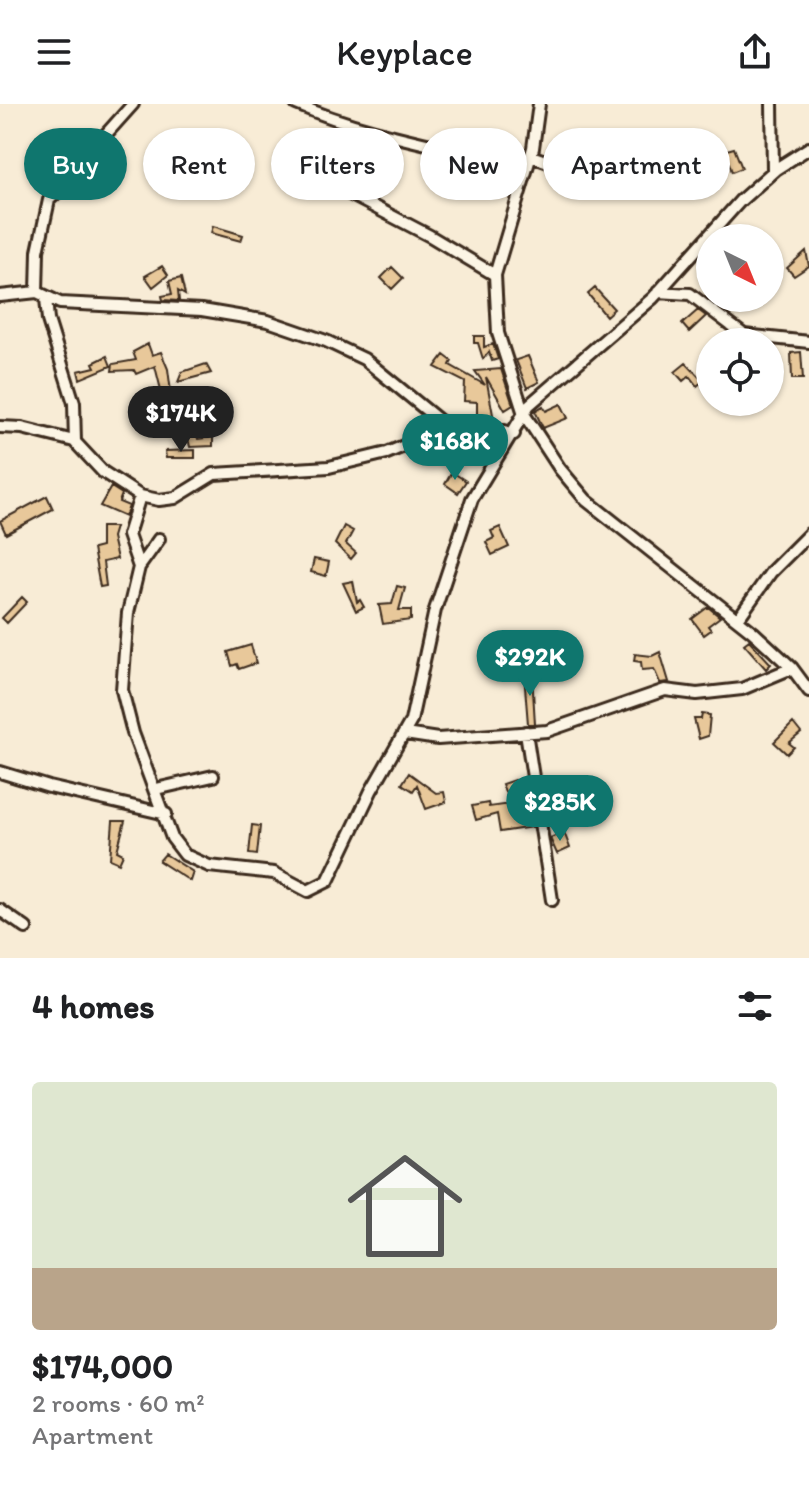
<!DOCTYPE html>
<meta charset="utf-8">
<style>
:root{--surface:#fff;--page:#f2f2f2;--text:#202124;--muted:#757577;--accent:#0f766e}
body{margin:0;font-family:Itim,sans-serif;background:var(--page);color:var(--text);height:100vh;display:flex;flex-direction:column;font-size:30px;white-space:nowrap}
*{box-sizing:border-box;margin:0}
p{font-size:26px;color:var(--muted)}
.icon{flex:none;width:44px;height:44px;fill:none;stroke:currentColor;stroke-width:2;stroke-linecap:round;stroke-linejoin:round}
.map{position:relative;height:854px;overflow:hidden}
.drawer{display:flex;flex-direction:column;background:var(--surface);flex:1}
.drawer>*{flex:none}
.top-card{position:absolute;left:24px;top:24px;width:762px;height:72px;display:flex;gap:16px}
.needle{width:52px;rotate:137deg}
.controls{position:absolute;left:696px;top:120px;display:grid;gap:16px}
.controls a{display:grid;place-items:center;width:88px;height:88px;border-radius:50%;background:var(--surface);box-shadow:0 2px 6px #0004;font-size:40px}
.price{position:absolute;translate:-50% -68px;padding:0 18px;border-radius:28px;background:var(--accent);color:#fff;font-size:26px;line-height:52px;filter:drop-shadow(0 2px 4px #0008)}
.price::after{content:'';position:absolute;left:50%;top:48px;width:24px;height:18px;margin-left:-12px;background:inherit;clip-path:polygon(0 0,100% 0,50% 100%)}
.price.current{background:#222;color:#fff}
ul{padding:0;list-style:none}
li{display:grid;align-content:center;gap:16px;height:424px;padding:0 32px}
li span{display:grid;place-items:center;height:248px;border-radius:8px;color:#555}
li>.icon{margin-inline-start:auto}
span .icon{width:144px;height:144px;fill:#fffc;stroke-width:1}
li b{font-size:34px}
h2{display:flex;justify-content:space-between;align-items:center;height:96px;padding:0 32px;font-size:34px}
.tag{padding:0 28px;border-radius:36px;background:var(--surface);box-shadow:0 2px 6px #0004;font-size:28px;line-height:72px}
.tag.current{background:var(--accent);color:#fff}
header{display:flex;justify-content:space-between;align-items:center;height:104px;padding:0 32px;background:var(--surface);font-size:36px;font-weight:600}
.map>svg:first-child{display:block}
.building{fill:#e8c89a;stroke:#3b2a1e;stroke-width:2}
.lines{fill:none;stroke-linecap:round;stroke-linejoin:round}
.street-casing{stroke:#3b2a1e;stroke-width:16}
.street{stroke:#fcf5e5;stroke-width:10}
</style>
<header><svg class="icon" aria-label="menu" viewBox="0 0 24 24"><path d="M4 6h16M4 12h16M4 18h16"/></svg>Keyplace<svg class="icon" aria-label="share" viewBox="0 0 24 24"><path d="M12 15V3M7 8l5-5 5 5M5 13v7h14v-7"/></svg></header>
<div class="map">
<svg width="809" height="854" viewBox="0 0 809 854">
<rect width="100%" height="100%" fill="#f8ecd6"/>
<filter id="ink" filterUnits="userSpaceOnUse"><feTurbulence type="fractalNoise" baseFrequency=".0125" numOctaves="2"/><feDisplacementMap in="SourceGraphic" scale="16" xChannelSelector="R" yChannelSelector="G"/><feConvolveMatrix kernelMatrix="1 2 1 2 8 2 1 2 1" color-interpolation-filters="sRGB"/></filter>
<g filter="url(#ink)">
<path class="building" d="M 323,35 L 379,71 L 369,88 L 361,83 L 367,73 L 318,44 Z
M 703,37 L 716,49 L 734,44 L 742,64 L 732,68 L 728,56 L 705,56 L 694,46 Z
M 213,122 L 243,131 L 241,137 L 211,129 Z
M 806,147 L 809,162 L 794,172 L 787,164 Z
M 162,162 L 168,171 L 153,183 L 145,172 Z
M 392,163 L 403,174 L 392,185 L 381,174 Z
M 181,174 L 185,191 L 178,187 L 179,197 L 163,196 L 162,192 L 172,190 L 169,177 Z
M 595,184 L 614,205 L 606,212 L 588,190 Z
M 698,206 L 706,212 L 689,228 L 682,220 Z
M 474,232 L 484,232 L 484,243 L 493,240 L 498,255 L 492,257 L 489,248 L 483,255 L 478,239 L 474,239 Z
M 148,240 L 152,251 L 161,248 L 168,265 L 172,296 L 164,298 L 155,262 L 136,270 L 134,266 L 112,267 L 113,260 L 136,256 L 133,248 Z
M 801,248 L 803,275 L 792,275 L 791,249 Z
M 444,251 L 452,257 L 450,261 L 485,281 L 475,267 L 501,265 L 513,301 L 505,306 L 486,273 L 494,316 L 477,313 L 477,298 L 464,297 L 465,278 L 435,263 Z
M 107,252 L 111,262 L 80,275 L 78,267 L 95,263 L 93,259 Z
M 528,252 L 539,278 L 527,284 L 516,256 Z
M 686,259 L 703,277 L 697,282 L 689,272 L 683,277 L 675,268 Z
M 206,260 L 211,269 L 178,278 L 182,268 Z
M 561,300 L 568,314 L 543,324 L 535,307 L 543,302 L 546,307 Z
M 196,328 L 198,335 L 213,333 L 213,342 L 190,343 L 187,330 Z
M 195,346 L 195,354 L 166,354 L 165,347 Z
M 452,368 L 466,377 L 458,389 L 445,380 Z
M 111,383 L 122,390 L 119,398 L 129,402 L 125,413 L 100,402 Z
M 47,392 L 53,405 L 6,430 L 0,417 Z
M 344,422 L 353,427 L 346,440 L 356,449 L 351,455 L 335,440 Z
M 101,423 L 115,423 L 112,433 L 117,455 L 103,458 L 106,482 L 100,483 L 93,445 L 101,443 Z
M 500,423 L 509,443 L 492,451 L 486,438 L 494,434 L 491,427 Z
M 314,455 L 329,458 L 326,472 L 311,468 Z
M 353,477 L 357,498 L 360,496 L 364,503 L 356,507 L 343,479 Z
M 397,482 L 405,484 L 399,506 L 411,506 L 411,516 L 383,520 L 379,501 L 392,500 Z
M 22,493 L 27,498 L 7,519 L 2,514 Z
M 708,503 L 720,513 L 708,522 L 711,526 L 704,531 L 692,515 Z
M 749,536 L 771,560 L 766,565 L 744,540 Z
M 251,541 L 256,559 L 239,565 L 237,560 L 232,562 L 228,548 Z
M 660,548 L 669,578 L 660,579 L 654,565 L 642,566 L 641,558 L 634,557 L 635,550 L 652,552 Z
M 524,570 L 532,570 L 535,620 L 528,620 Z
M 702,610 L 710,611 L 708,632 L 699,635 L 694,615 L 701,615 Z
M 793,619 L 801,629 L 789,639 L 794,643 L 787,650 L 774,638 Z
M 409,669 L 436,689 L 444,688 L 446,698 L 426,705 L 417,681 L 413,687 L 402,680 Z
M 514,676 L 523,698 L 529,697 L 533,723 L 500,728 L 497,710 L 476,716 L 472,702 L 488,699 L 489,703 L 510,700 L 502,680 Z
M 113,717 L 125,717 L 117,747 L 123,750 L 119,759 L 110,755 Z
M 252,721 L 260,722 L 257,751 L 249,750 Z
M 564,728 L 570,744 L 557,750 L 550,734 Z
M 165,750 L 193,768 L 190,777 L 159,757 Z"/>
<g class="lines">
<g class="street-casing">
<path id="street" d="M 296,0 C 370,32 449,43 526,64
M 539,0 L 533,44 L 495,171 L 498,229 L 524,310 L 560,365 L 586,396 L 753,528 L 792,564 L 809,587
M 772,0 L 773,67
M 531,52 L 628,86
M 342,86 L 430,132 L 495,171
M 37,188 L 38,147 L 49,96 L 83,63 L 99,38 L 133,0
M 658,188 L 690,190 L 744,231 L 809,238
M 0,192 L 37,188 L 60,199 L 202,206 L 268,217 L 326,237 L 364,255 L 447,323
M 46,194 L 48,216 L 74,299 L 75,338
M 0,323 L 22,324 L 74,337 L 103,368 L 140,392 L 159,396 L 175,394 L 214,370 L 329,363 L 387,349 L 452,322 L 494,324 L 514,330
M 140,392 L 128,431 L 139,463 L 128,509 L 122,586 L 133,629 L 172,734 L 185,751 L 209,762 L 274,769 L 308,787 L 328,777 L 371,687 L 411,617 L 435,506 L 472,395 L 529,301 L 653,194 L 740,97 L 776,65 L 809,44
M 139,463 L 159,435
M 738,515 L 771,468 L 809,430
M 526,628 L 552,796
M 405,630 L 438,635 L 547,627 L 665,586 L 697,590 L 742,585 L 792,564
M 0,668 L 49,683 L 166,710
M 156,685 L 213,672
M 0,806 L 26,824"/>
</g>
<use href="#street" class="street"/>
</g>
</g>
</svg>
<div class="controls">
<a><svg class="needle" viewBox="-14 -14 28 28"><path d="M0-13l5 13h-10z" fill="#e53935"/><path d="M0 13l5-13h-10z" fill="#757577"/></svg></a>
<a><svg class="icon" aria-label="locate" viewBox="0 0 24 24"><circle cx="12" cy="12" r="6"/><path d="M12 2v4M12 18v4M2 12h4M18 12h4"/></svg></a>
</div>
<b class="price current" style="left:181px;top:350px">$174K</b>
<b class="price" style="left:455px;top:378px">$168K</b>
<b class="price" style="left:530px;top:594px">$292K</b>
<b class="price" style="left:560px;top:739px">$285K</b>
<div class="top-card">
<a class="tag current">Buy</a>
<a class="tag">Rent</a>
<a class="tag">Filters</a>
<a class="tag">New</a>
<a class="tag">Apartment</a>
</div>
</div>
<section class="drawer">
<h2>4 homes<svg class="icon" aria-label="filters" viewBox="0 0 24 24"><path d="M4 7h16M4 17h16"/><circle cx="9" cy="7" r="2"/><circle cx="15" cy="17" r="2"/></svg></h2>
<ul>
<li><span style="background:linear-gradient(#dfe7d0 75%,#b9a48a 0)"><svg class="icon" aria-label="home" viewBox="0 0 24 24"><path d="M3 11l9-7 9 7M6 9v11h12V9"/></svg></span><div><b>$174,000</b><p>2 rooms · 60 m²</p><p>Apartment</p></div></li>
</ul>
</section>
